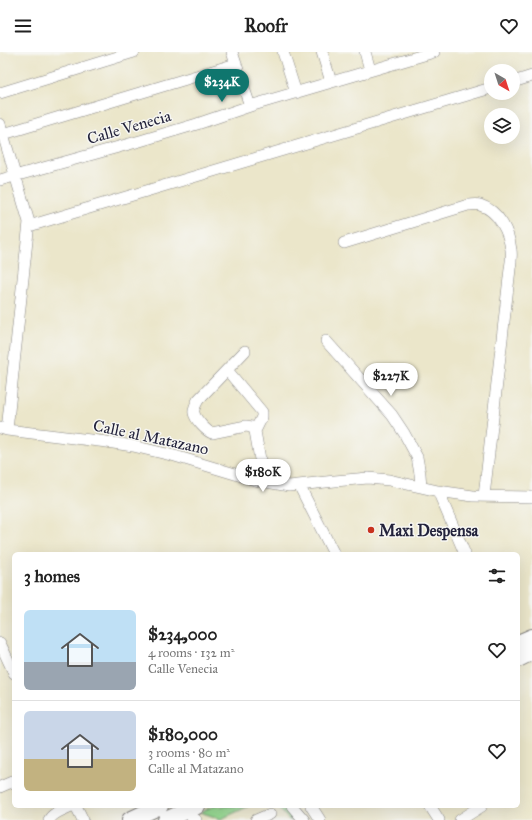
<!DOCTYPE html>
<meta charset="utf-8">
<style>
:root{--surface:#fff;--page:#f6f6f6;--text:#222;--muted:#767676;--line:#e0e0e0;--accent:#0f766e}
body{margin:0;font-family:"IM FELL Great Primer",serif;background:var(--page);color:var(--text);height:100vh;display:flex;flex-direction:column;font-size:15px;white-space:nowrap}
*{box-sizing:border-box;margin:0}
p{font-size:13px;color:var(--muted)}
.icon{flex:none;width:22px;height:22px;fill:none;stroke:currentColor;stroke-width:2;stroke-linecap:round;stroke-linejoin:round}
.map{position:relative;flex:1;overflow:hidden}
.panel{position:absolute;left:12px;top:500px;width:508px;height:256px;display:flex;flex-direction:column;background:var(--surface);border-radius:6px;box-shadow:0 4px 16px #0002}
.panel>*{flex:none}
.needle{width:26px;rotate:141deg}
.fabs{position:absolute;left:484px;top:12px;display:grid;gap:8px}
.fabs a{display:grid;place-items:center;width:36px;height:36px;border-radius:50%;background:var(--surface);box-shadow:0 4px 16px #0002;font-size:20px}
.price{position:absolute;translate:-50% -34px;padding:0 9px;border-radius:14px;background:#fff;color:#222;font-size:13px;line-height:26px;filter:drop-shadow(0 1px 2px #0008)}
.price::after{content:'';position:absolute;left:50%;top:24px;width:12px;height:9px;margin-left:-6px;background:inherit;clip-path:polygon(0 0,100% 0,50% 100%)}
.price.current{background:var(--accent);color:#fff}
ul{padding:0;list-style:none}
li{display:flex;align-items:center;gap:12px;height:100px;padding:0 12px}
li+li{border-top:1px solid var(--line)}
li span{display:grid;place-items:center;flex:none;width:112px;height:80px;border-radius:6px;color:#555}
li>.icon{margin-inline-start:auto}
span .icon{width:48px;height:48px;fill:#fffc;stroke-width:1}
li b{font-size:17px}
h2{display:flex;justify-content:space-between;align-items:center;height:48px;padding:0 12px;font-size:17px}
header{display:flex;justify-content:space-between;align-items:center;height:52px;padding:0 12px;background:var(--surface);font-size:18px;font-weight:800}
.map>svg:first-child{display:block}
.green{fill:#94d890;stroke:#5b7d66}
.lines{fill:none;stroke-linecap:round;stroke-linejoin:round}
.minor-casing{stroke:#868482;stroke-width:12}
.highway-casing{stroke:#868482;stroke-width:18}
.minor{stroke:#fff;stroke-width:11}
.highway{stroke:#fff;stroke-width:16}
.poi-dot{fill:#c8321e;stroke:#f6f6f2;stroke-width:1.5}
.labels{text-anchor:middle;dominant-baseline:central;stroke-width:3;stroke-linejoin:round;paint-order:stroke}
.street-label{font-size:16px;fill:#22223b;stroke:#f6f6f2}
.poi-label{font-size:16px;font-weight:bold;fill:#22223b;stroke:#f6f6f2;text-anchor:start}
</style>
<header><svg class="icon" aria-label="menu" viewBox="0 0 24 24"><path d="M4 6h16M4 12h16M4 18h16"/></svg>Roofr<svg class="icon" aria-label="heart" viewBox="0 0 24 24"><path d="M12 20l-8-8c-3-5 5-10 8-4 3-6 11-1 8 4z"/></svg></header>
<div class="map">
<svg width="532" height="768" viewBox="0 0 532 768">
<rect width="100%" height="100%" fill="#f6f6f2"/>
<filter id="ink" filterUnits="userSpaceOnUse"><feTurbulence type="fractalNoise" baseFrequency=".025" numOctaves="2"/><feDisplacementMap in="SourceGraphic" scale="8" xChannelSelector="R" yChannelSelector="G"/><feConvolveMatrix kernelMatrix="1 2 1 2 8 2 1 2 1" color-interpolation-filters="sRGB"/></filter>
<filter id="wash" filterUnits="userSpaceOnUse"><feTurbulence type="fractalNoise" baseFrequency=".012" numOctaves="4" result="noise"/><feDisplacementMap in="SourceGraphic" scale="16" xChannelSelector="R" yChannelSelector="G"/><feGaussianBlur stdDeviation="0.9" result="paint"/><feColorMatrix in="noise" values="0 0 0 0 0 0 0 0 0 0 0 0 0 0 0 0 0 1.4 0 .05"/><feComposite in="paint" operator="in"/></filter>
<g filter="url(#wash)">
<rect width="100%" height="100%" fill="#ebe6ca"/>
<path class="green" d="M 214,754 L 249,754 L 221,767 L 200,760 Z
M 277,754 L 283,754 L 295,768 L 289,768 Z"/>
</g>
<g filter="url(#ink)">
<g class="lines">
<g class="minor-casing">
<path id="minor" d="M 232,0 L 250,54
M 283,0 L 296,41
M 322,0 L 331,30
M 365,0 L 370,18
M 513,30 L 532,24
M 0,41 L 134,0
M 0,72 L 29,170 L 7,378
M 0,83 L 236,12
M 0,128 L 140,89 L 197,72 L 250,54 L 434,0
M 29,174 L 491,36
M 344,191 L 468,153 C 472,153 477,152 480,153 C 499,159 509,180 511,198 C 512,204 511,211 510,217 L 484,444
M 326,289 L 392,363 L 404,381 L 417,405 L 420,422 L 421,435
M 245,299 L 198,348 C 196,352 193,357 194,361 C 195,367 207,380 212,381 L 246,374 L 252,375 L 255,379 L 264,430
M 227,318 L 262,360 L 262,365 L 255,379
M 0,376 L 7,378 L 107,390 L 133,394 L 175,404 L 255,428 L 289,434 L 335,429 L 368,426 L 389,428 L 438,439 L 473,444 L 532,445
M 299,433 L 334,502
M 438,439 L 465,502
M 0,591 L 14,621
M 0,735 L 14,729
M 76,754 L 83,768
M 292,754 L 304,768
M 311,754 L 320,768
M 430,754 L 439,768
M 189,757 L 192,765 L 196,768
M 49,768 C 53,760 64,758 71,754
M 256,768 L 270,762
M 460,768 L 482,754"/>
</g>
<g class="highway-casing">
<path id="highway" d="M 518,591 L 532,585
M 518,607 L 532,600
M 130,768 L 160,754
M 166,768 L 197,754"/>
</g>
<use href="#minor" class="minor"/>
<use href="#highway" class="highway"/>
</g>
</g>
<circle class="poi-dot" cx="371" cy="478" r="4"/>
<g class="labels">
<g class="street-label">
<text transform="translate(129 75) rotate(-16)">Calle Venecia</text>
<text transform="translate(151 385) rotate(12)">Calle al Matazano</text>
</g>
<g class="poi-label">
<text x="379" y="478">Maxi Despensa</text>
</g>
</g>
</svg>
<div class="fabs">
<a><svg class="needle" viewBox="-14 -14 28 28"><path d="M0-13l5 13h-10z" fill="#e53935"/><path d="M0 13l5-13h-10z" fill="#767676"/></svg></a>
<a><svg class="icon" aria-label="layers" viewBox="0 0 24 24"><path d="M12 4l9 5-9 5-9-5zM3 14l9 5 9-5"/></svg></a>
</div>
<b class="price current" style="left:222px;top:51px">$234K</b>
<b class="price" style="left:391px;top:345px">$227K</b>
<b class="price" style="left:263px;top:441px">$180K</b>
<section class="panel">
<h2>3 homes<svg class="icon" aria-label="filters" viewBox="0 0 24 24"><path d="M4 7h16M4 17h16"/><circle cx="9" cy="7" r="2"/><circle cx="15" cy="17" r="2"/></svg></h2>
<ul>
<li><span style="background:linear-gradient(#bfe0f5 65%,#9aa5b1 0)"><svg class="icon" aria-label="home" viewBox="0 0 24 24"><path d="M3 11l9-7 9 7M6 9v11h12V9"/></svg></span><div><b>$234,000</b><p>4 rooms · 132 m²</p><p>Calle Venecia</p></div><svg class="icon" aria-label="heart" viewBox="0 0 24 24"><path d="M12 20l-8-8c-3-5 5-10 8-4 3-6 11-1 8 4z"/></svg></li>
<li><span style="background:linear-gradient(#c9d6e8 60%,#c2b280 0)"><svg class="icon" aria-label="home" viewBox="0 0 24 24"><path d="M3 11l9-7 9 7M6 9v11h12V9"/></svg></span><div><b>$180,000</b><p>3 rooms · 80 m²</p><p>Calle al Matazano</p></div><svg class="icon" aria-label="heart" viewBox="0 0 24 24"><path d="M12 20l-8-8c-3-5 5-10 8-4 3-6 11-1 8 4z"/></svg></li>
</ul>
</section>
</div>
